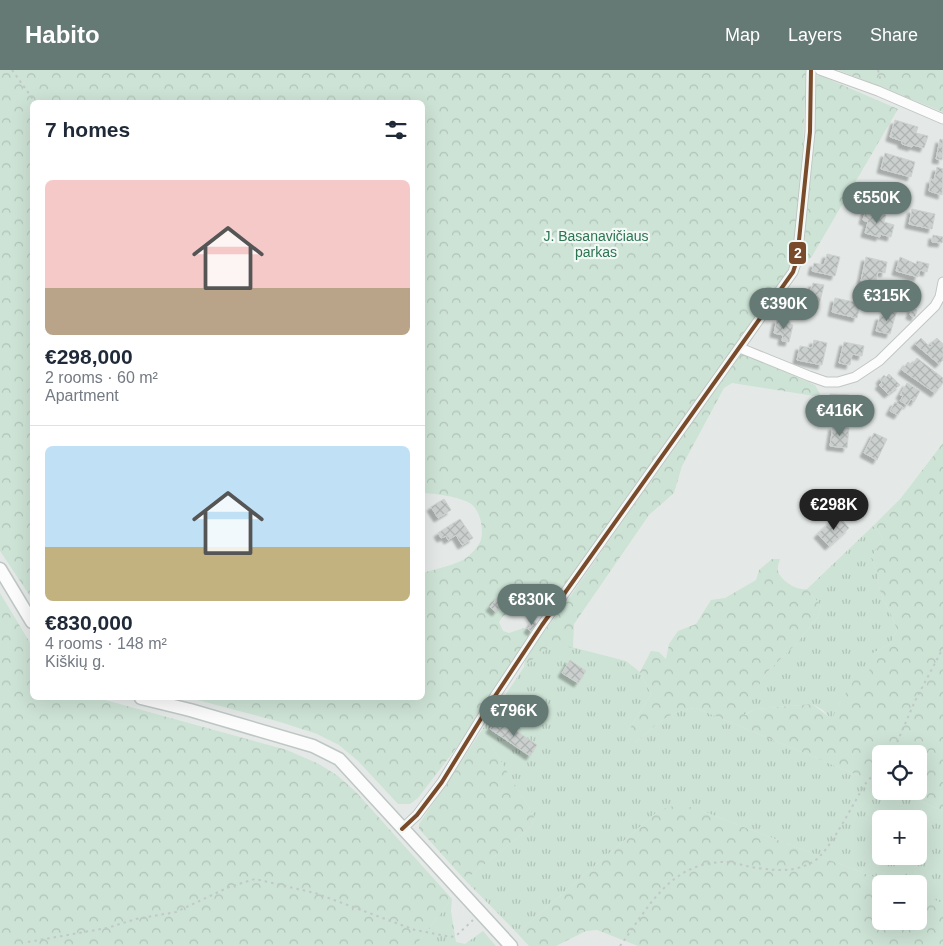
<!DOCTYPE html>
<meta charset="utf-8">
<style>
:root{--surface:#fff;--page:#f6f6f7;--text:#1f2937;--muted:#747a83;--line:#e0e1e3;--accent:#657975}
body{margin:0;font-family:Helvetica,sans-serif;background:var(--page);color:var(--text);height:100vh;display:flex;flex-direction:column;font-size:19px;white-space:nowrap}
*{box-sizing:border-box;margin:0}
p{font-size:16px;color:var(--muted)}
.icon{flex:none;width:28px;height:28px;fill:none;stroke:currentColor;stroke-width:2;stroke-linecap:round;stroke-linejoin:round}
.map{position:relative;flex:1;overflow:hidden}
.panel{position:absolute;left:30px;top:30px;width:395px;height:600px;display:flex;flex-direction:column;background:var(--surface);border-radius:8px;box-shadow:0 5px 20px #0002}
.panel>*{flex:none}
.fabs{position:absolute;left:872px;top:675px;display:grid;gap:10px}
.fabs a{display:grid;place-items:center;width:55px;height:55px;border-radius:8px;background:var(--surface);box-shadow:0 5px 20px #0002;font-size:25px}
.price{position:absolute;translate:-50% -42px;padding:0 11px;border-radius:18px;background:var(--accent);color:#fff;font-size:16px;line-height:32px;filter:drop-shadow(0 1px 2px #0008)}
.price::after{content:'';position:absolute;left:50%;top:30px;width:15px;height:11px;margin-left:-8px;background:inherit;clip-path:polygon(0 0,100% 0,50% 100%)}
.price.selected{background:#222;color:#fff}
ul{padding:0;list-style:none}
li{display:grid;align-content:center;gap:10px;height:265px;padding:0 15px}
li+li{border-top:1px solid var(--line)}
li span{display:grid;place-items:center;height:155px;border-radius:8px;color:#555}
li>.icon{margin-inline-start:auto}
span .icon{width:90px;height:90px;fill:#fffc;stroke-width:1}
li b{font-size:21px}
h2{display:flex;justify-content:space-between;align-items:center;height:60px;padding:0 15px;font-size:21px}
header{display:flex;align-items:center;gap:30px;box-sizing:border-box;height:70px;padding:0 25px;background:var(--accent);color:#fff}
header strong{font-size:24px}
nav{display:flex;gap:28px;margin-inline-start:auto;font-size:18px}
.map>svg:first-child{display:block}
.grass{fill:url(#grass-tufts);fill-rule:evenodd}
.forest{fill:url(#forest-crowns)}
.building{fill:url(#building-cross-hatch);stroke:#cdd2d0;filter:url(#shadow)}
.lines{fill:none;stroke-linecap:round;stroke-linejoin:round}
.street-casing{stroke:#c1c6c4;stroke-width:11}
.secondary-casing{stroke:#bfc7c5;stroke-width:15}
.path{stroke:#c1c9c8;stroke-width:2;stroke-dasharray:2.5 4;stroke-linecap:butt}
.street{stroke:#fbfcfb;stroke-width:9}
.secondary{stroke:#fbfcfb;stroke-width:12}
.bus-1-casing{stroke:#f2f8f6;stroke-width:8}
.bus-1{stroke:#7a4b2a;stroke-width:4}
.labels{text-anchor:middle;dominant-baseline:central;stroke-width:4.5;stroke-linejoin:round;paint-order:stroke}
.park-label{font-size:14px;fill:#2b754f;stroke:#f2f8f6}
.line-badge{stroke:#f2f8f6;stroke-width:2}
.badge-label{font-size:14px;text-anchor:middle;font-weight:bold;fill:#fff}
</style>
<header>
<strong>Habito</strong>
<nav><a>Map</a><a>Layers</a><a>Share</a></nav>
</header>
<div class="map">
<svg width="943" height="876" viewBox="0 0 943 876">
<defs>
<pattern id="grass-tufts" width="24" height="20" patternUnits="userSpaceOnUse" patternTransform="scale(1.25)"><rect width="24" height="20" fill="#cde3d5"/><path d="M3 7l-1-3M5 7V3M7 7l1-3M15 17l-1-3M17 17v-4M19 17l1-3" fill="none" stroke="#b0c4b8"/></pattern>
<pattern id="forest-crowns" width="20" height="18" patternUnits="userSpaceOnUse" patternTransform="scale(1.25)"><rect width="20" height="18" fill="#cde3d5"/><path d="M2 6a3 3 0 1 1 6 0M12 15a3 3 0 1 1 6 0" fill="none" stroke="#b0c4b8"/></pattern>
<pattern id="building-cross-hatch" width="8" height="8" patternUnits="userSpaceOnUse" patternTransform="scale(1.25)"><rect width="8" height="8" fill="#cbd0cf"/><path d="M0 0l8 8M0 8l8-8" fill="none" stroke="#aeb4b2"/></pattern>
<filter id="shadow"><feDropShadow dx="-4" dy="4" stdDeviation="1" flood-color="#0004"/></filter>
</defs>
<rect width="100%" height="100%" fill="#e4e9e7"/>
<path class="grass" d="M 873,456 L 879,462 L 883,469 L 871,488 L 878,503 L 879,517 L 883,530 L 890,541 L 897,560 L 890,574 L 873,583 L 871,607 L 840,632 L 832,650 L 823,640 L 812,634 L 755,639 L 744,645 L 742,643 L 766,603 L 796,574 L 818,547 L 821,536 L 807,519 Z
M 560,574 L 626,591 L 640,602 L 651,624 L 627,663 L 635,673 C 655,656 669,640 696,638 L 881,715 L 881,721 L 896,721 L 943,741 L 943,876 L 919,851 L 920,825 L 919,824 L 919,814 L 892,814 L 702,741 L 657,742 L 517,863 L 465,810 L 532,756 L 534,746 L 482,660 L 524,597 L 540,582 ZM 881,749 L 919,749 L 919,786 L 881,786 Z
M 452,829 L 451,841 L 456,872 L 465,874 L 483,861 L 496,876 L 415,876 Z"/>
<path class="forest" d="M 0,0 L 805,0 L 806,5 L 802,99 L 794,188 L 777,221 L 549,540 L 533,531 L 503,546 L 499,552 L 503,561 L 509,563 L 524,558 L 532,562 L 533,564 L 454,681 L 418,728 L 410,734 L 398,734 L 358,691 L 339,675 L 317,664 L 280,652 L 190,628 L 422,628 L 423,503 C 435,499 451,496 463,490 C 470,486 478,477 481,470 C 484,458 480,438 468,432 C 454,426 438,424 423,423 L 422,32 L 32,32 L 32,529 L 0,481 Z
M 838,0 L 943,0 L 943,42 Z
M 819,5 L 898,39 L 811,188 L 802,190 L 817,6 Z
M 740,282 L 815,315 L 819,322 L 821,327 L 732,313 L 724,318 L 682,396 L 674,423 L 649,445 L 574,554 L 573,578 C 550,572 541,582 524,597 L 526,586 L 567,531 Z
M 943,373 L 943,741 L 896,721 L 919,721 L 919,684 L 881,684 L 881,715 L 696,638 C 669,640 655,656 635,673 L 625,672 L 627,663 L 651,624 L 640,602 L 651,581 L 659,582 L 666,589 L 669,574 L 678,561 L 696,554 L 711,530 L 725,528 L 756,510 L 759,500 L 772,489 L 780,489 C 779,493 777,497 778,501 C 781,511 797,521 807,519 L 821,536 L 818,547 L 796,574 L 766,603 L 743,643 L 745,645 L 755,639 L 812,634 L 832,649 L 840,632 L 856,607 L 871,607 L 868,594 L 873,583 L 890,574 L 897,560 L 890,541 L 883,530 L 879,517 L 878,503 L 871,488 L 883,469 L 879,462 L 873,456 L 901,428 Z
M 0,523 L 32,576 L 32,628 L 98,628 L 287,680 L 319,694 L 338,706 L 356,722 L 452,829 L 415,876 L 0,876 Z
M 482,660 L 534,746 L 532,756 L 465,810 L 419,759 L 419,754 Z
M 684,735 L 702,741 L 892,814 L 881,814 L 881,851 L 919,851 L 919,824 L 943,833 L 943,876 L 638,876 L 597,860 L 586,861 L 556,876 L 529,876 L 517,863 L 657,742 L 668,737 Z"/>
<path class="building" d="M 895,50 L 918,57 L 916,63 L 928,66 L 924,78 L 913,75 L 912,77 L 902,74 L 902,71 L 890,67 Z
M 940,69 L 943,70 L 942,90 L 936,89 Z
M 885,83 L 915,92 L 911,107 L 881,99 Z
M 937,97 L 943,99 L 942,125 L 929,121 L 931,109 L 934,110 Z
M 860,113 L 866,114 L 864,122 L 858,120 Z
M 866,139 L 886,145 L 884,152 L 894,155 L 891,167 L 880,164 L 880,167 L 865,163 L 868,152 L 863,150 Z
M 912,139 L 935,144 L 932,159 L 909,154 Z
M 933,165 L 943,167 L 942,173 L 932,172 Z
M 827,184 L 840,187 L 835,206 L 812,201 L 814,193 L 824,195 Z
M 866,187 L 887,192 L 885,203 L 878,202 L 875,214 L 861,211 Z
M 900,187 L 916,194 L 917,191 L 929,194 L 927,202 L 920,200 L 918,207 L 896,201 Z
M 813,213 L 824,215 L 818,239 L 801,235 L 804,225 L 809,226 Z
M 835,228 L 854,232 L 854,230 L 861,231 L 857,248 L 832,242 Z
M 889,238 L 897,240 L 890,264 L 876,261 L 880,246 L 886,247 Z
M 912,238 L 917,240 L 915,247 L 910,245 Z
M 777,249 L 790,252 L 790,254 L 793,255 L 789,272 L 782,271 L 783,265 L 774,263 Z
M 921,268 L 930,277 L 932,276 L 930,274 L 937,268 L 943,274 L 943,290 L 939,294 L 915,274 Z
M 814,270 L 827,273 L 822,295 L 797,290 L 800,276 L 812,278 Z
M 844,272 L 864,276 L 862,286 L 852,284 L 850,295 L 839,293 Z
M 917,288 L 943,308 L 943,313 L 935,323 L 902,300 L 908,292 L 912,295 Z
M 889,304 L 900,315 L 888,324 L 879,315 L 882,312 L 880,310 L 884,305 L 886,307 Z
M 907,313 L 920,321 L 914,332 L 911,329 L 907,335 L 900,331 L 903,326 L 900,325 Z
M 830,324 L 849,325 L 849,335 L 846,335 L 845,349 L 829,348 Z
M 895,332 L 903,337 L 898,345 L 890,341 Z
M 833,356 L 849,358 L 847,378 L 830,376 Z
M 874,363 L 887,369 L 877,390 L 864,383 Z
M 444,429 L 451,440 L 438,448 L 431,437 Z
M 838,445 L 849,458 L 829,476 L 818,464 Z
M 460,449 L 473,468 L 462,475 L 456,465 L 448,470 L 446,466 L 441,468 L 438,463 Z
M 499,526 L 505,531 L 496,542 L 490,537 Z
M 533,551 L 537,554 L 532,562 L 528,559 Z
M 570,590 L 586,601 L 578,613 L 562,603 Z
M 497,648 L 537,675 L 530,686 L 490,659 Z"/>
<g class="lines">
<g class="street-casing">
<path id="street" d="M 820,0 L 878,21 L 943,49
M 740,278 L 809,306 L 826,312 L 838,312 L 855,307 L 879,291 L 935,236 L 940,227 L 943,212
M 402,759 L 417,745 L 442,712 L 495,626 L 542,555 L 793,202 L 797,190 L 810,62 L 811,0"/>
</g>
<g class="secondary-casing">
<path id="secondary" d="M 0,499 L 32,552
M 141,628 L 190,640 L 313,676 L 339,689 L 511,876"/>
</g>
<path class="path" d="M 12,0 L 35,32
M 878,0 L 881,12
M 892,684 L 915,631 L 943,578
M 28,872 L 107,858 L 136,849 L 176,842 L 229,817 L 255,809 L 315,823 L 415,860 L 451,867 L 457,865 L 473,850
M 620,876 C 648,838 670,792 725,792 C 735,792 747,797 758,798 C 779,801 794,802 813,792 C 830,782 854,731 866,713 C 871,707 876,702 881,696"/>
<use href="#street" class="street"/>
<use href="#secondary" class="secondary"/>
<g class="bus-1-casing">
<path id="bus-1" d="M 402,759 L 417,745 L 442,712 L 495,626 L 542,555 L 793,202 L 797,190 L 810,62 L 811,0"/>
</g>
<use href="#bus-1" class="bus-1"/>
</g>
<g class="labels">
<g class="park-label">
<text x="596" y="166">J. Basanavičiaus<tspan x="596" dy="16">parkas</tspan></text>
</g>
</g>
<rect class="line-badge" x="788" y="171" width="19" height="24" rx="5" fill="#7a4b2a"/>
<g class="badge-label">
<text x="798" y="188">2</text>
</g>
</svg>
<div class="fabs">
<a><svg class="icon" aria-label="locate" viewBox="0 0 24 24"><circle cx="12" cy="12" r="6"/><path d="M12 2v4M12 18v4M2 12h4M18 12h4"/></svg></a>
<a>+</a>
<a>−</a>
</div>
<b class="price" style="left:877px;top:154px">€550K</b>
<b class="price" style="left:887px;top:252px">€315K</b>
<b class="price" style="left:784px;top:260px">€390K</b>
<b class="price" style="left:840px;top:367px">€416K</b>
<b class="price selected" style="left:834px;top:461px">€298K</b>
<b class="price" style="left:532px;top:556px">€830K</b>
<b class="price" style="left:514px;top:667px">€796K</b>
<section class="panel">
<h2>7 homes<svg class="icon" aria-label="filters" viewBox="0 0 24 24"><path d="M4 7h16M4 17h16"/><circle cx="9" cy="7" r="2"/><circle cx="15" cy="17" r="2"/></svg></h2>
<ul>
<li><span style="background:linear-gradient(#f6c9c9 70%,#b9a48a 0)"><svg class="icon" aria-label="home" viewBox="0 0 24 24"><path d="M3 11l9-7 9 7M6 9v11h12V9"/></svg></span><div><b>€298,000</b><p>2 rooms · 60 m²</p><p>Apartment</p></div></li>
<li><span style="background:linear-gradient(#bfe0f5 65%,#c2b280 0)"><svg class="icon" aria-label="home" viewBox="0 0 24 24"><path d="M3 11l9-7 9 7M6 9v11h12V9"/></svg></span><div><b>€830,000</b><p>4 rooms · 148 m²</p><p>Kiškių g.</p></div></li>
</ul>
</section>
</div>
